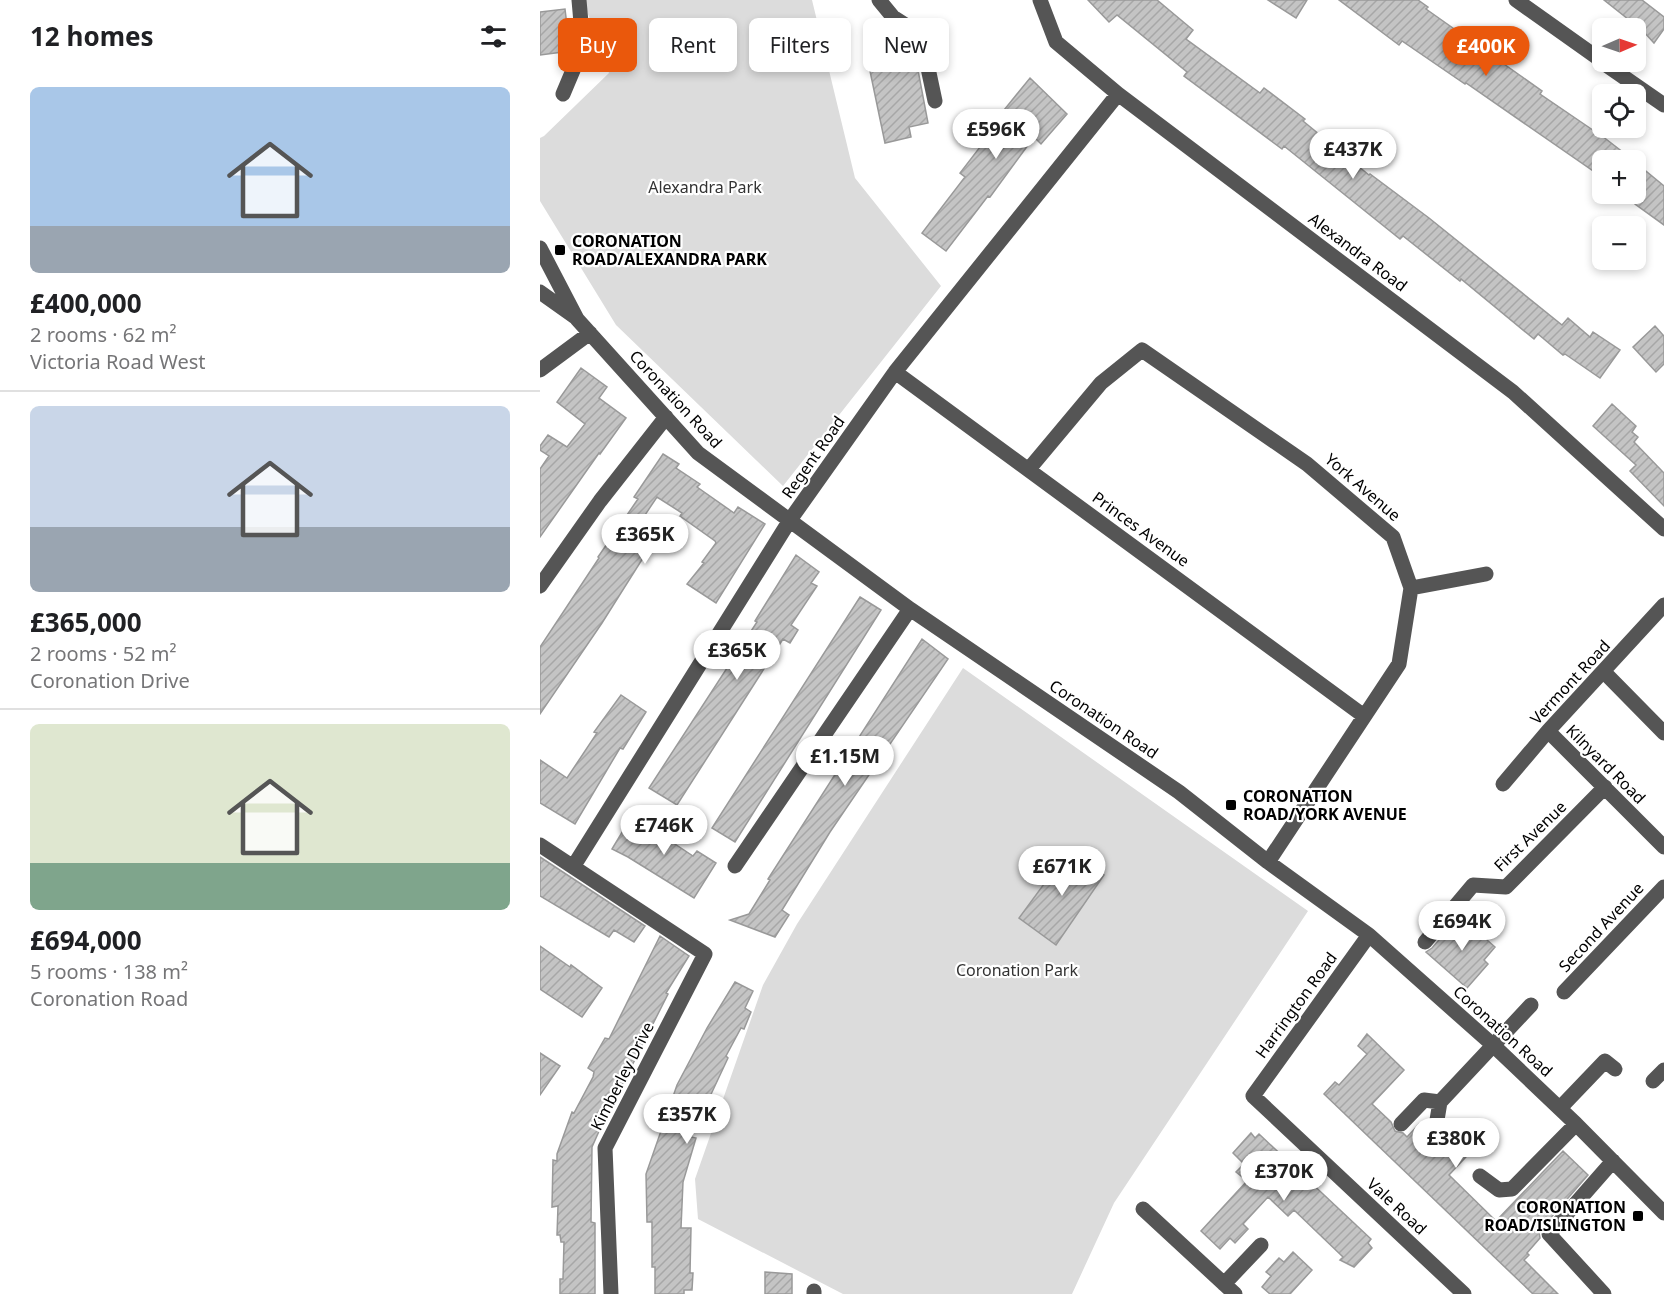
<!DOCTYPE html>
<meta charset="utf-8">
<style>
:root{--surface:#fff;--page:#f6f6f6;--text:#202124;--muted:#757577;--line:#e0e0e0;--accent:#ea580c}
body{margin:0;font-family:"Noto Sans",sans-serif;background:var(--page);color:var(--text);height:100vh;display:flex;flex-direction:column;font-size:22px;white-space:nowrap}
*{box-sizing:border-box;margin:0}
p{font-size:20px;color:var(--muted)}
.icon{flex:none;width:33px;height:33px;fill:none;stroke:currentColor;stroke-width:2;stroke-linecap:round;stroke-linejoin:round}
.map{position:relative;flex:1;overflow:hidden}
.drawer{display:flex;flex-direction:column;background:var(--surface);width:540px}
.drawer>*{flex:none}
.guide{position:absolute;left:18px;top:18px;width:570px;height:54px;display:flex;gap:12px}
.needle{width:39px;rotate:88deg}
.tools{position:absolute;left:1052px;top:18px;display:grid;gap:12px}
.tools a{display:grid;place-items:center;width:54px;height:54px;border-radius:9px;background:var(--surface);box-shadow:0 3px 9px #0003;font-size:30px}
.price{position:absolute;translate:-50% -51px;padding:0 14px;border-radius:21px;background:#fff;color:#222;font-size:20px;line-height:39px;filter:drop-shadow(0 2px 3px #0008)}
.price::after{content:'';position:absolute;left:50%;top:36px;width:18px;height:14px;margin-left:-9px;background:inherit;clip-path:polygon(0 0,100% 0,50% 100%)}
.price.active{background:var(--accent);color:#fff}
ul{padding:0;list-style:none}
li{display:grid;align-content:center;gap:12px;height:318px;padding:0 30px}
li+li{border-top:2px solid var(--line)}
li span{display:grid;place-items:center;height:186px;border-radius:9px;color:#555}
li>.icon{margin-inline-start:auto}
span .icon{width:108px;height:108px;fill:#fffc;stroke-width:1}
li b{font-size:26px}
h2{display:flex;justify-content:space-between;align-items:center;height:72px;padding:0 30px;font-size:26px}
.tag{padding:0 21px;border-radius:9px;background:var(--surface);box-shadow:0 3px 9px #0003;font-size:21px;line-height:54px}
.tag.active{background:var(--accent);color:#fff}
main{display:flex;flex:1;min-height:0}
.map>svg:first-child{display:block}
.green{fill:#dcdcdc}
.building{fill:url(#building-hatch);stroke:#999;stroke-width:1.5}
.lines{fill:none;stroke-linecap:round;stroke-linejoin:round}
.minor{stroke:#555;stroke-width:15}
.poi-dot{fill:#000;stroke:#fff;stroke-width:2}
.labels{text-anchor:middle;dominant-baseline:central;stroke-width:4.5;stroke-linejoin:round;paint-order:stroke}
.park-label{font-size:16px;fill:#333;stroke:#fff}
.poi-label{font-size:16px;font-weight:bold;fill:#000;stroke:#fff;text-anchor:start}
.street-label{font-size:16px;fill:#000;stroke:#fff}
</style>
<main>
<section class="drawer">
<h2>12 homes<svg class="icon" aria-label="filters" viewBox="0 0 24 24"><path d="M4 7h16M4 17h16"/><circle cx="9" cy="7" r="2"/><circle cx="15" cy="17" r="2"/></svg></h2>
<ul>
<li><span style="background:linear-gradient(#a9c7e8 75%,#9aa5b1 0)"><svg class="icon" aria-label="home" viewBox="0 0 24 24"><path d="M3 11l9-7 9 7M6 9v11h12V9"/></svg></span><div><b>£400,000</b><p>2 rooms · 62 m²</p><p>Victoria Road West</p></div></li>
<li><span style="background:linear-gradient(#c9d6e8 65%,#9aa5b1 0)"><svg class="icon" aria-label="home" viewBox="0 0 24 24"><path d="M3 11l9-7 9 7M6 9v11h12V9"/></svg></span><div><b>£365,000</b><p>2 rooms · 52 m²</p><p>Coronation Drive</p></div></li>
<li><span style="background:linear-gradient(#dfe7d0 75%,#7fa58c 0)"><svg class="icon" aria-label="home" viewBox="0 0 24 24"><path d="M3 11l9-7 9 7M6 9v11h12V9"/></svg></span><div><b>£694,000</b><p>5 rooms · 138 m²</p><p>Coronation Road</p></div></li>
</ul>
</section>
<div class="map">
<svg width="1124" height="1294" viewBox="0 0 1124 1294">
<defs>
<pattern id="building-hatch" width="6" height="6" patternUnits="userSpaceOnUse" patternTransform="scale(1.5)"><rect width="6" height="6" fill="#c4c4c4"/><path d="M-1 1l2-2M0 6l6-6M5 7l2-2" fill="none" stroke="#a7a7a7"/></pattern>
</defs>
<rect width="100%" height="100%" fill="#fff"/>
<path class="green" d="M 43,0 L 272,0 L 315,178 L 401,286 L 243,486 L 76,325 L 0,201 L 0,138 L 4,136 L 69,73 Z
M 423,668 L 768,911 L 574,1203 L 532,1294 L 303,1294 L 158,1219 L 155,1179 L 223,985 L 257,924 Z"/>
<path class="building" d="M 548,0 L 617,0 L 653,30 L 646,39 L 720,93 L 724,88 L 765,119 L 763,121 L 829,175 L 830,174 L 889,218 L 1022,325 L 1028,318 L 1050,337 L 1053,332 L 1080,350 L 1060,378 L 1025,354 L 1023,355 L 998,334 L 994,339 L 921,279 L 920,281 L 863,236 L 860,239 L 744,146 L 742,149 L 644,76 L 647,72 L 577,15 L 569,22 Z
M 728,0 L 767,0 L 756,18 Z
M 799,0 L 878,0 L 888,7 L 886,9 L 1002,91 L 1000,94 L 1066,139 L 1093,160 L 1062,160 L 1062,177 L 926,83 L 925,84 L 862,41 L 859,45 Z
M 1064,0 L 1102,0 L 1124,17 L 1124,29 L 1114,43 L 1103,31 Z
M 25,9 L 30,51 L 0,55 L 0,12 Z
M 351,41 L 353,53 L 374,49 L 388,123 L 369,127 L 371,137 L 345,143 L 325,47 Z
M 490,78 L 527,114 L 501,144 L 494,137 L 450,197 L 448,196 L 406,251 L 382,233 L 425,177 L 420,173 L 467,112 L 464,110 Z
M 1095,162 L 1124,186 L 1124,225 L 1095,204 Z
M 1115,326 L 1124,336 L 1124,364 L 1116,372 L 1093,347 Z
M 41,368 L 67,387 L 59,398 L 86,418 L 60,454 L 59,453 L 0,537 L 0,469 L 9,456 L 0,450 L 0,446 L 8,435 L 27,447 L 45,424 L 17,402 Z
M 1072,404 L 1096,426 L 1092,432 L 1098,437 L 1094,442 L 1124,473 L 1124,506 L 1090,471 L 1096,465 L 1053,426 Z
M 123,454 L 139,464 L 136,468 L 160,484 L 157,487 L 194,513 L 198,507 L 225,524 L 176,603 L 147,584 L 164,563 L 162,562 L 176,543 L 175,541 L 140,516 L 142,513 L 117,497 L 97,527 L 115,539 L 62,623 L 0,714 L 0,647 L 59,558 L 58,557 L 98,499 L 94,497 Z
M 256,555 L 279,572 L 271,583 L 277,586 L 251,625 L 258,630 L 250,643 L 243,639 L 137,805 L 109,788 L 217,622 L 215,621 Z
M 320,597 L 341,610 L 195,842 L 172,828 Z
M 382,639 L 408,659 L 290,832 L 242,910 L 249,915 L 235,937 L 190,920 L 209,914 L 230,880 L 228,879 Z
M 81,695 L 106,712 L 83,749 L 80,748 L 35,824 L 0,803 L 0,760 L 27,778 L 57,733 L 54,732 Z
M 93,814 L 131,836 L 129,840 L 153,856 L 157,851 L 176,863 L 154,898 L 88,857 L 72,849 Z
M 529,850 L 564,875 L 516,945 L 479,918 Z
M 0,857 L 105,926 L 94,942 L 74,930 L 69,937 L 0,896 Z
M 920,916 L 955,947 L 944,960 L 948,964 L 927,988 L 886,952 L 892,948 Z
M 120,936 L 149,956 L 126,993 L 128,994 L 60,1129 L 52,1147 L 51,1222 L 55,1223 L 55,1294 L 20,1294 L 20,1279 L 23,1279 L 24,1242 L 21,1242 L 20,1235 L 17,1235 L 18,1206 L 12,1207 L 13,1160 L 17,1161 L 17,1154 L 32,1112 L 34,1113 L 53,1077 L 54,1072 L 48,1068 L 65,1038 L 69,1039 Z
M 0,946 L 30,967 L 31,965 L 62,988 L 42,1017 L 0,989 Z
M 195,982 L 213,991 L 205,1008 L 211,1012 L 204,1029 L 201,1028 L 186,1056 L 188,1058 L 151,1137 L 156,1138 L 143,1182 L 141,1228 L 151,1228 L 150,1273 L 153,1273 L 152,1290 L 144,1290 L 144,1294 L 115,1294 L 115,1267 L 112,1267 L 112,1222 L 107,1222 L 106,1174 L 137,1085 L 167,1028 Z
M 827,1034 L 864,1070 L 832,1104 L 851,1122 L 855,1131 L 863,1133 L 867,1137 L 879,1124 L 885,1130 L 888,1139 L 898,1141 L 916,1120 L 939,1143 L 909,1175 L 956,1221 L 1023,1151 L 1048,1175 L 1002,1228 L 999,1232 L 1000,1238 L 987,1253 L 989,1255 L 984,1260 L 1018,1294 L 993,1294 L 784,1094 L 795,1082 L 799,1085 L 827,1054 L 818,1046 Z
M 0,1053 L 20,1066 L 0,1095 Z
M 711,1133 L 715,1138 L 719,1134 L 831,1239 L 828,1243 L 832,1248 L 814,1267 L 800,1260 L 803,1257 L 754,1210 L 748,1216 L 728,1197 L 703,1224 L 708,1229 L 695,1243 L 690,1238 L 680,1249 L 661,1231 L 707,1181 L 696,1172 L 704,1164 L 693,1153 Z
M 753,1252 L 772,1270 L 750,1294 L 730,1294 L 722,1287 L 731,1276 L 726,1272 L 739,1258 L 744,1262 Z
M 225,1272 L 252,1274 L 252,1294 L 225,1294 Z"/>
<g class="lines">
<path class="minor" d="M 339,0 L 353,17 L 381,35 L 395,101
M 500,0 L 516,42 L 578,94 L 973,392 L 1124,529
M 976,0 L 1062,61
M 1062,62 L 1124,105
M 23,94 L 39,56 L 42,34 L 39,0
M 0,248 L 37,319 L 158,453 L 370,609 L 639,792 L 728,862 L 829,935 L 954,1046 L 1036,1124 L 1124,1213
M 0,292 L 35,317
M 0,370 L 50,333
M 355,372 L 824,716
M 489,469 L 561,383 L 602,350 L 767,464 L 853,537 L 871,588 L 859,664 L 728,862
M 0,586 L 60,501 L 126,417
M 871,588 L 946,574
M 1064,672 L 1124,733
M 1008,731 L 1124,847
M 963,784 L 1008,731 L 1124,605
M 0,845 L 165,954 L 65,1148 L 71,1294
M 195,866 L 370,609
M 33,867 L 250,520 L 355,372 L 578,94
M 829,935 L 713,1096 L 924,1294
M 885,942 L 933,885 L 966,887 L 1065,787
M 1024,992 L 1124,887
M 1113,1081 L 1124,1070
M 1020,1108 L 1065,1061 L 1075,1069
M 861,1124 L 884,1100 L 900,1102 L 991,1005
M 895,1132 L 900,1102
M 940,1176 L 959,1190 L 972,1189 L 1036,1124
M 603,1209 L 695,1294
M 684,1284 L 721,1245
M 274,1294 L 274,1291
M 1064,1294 L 1009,1234 L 1073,1161"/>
</g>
<g class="poi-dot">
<rect x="14" y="244" width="12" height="12" rx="3"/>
<rect x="685" y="799" width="12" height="12" rx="3"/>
<rect x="1092" y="1210" width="12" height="12" rx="3"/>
</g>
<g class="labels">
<g class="park-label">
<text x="165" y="187">Alexandra Park</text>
<text x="477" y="970">Coronation Park</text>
</g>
<g class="poi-label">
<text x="32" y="241">CORONATION<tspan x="32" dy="18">ROAD/ALEXANDRA PARK</tspan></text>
<text x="703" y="796">CORONATION<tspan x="703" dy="18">ROAD/YORK AVENUE</tspan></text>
<text x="1086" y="1207" text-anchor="end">CORONATION<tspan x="1086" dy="18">ROAD/ISLINGTON</tspan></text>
</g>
<g class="street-label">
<text transform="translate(818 252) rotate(37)">Alexandra Road</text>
<text transform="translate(136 399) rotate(47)">Coronation Road</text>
<text transform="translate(273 457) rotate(-55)">Regent Road</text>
<text transform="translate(823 487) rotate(41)">York Avenue</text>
<text transform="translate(601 529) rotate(36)">Princes Avenue</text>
<text transform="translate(1030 682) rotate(-47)">Vermont Road</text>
<text transform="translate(564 719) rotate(34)">Coronation Road</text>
<text transform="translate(1066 764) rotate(45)">Kilnyard Road</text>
<text transform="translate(990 836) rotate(-44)">First Avenue</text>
<text transform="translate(1061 927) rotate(-47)">Second Avenue</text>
<text transform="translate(756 1005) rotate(-54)">Harrington Road</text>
<text transform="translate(963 1031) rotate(42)">Coronation Road</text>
<text transform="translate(82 1076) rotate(-63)">Kimberley Drive</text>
<text transform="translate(857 1206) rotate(43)">Vale Road</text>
</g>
</g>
</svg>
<div class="tools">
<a><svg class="needle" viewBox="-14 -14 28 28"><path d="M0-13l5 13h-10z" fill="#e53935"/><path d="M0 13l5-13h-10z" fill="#757577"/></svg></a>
<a><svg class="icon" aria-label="locate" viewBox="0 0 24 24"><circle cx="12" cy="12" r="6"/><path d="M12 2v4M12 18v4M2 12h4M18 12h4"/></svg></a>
<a>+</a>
<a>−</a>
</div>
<b class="price active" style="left:946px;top:77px">£400K</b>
<b class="price" style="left:456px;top:160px">£596K</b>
<b class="price" style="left:813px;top:180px">£437K</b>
<b class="price" style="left:105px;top:565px">£365K</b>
<b class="price" style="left:197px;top:681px">£365K</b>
<b class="price" style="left:305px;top:787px">£1.15M</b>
<b class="price" style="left:124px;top:856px">£746K</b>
<b class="price" style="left:522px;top:897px">£671K</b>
<b class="price" style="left:922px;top:952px">£694K</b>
<b class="price" style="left:147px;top:1145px">£357K</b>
<b class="price" style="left:916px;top:1169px">£380K</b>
<b class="price" style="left:744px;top:1202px">£370K</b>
<div class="guide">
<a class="tag active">Buy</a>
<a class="tag">Rent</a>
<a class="tag">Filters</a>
<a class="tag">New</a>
</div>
</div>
</main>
